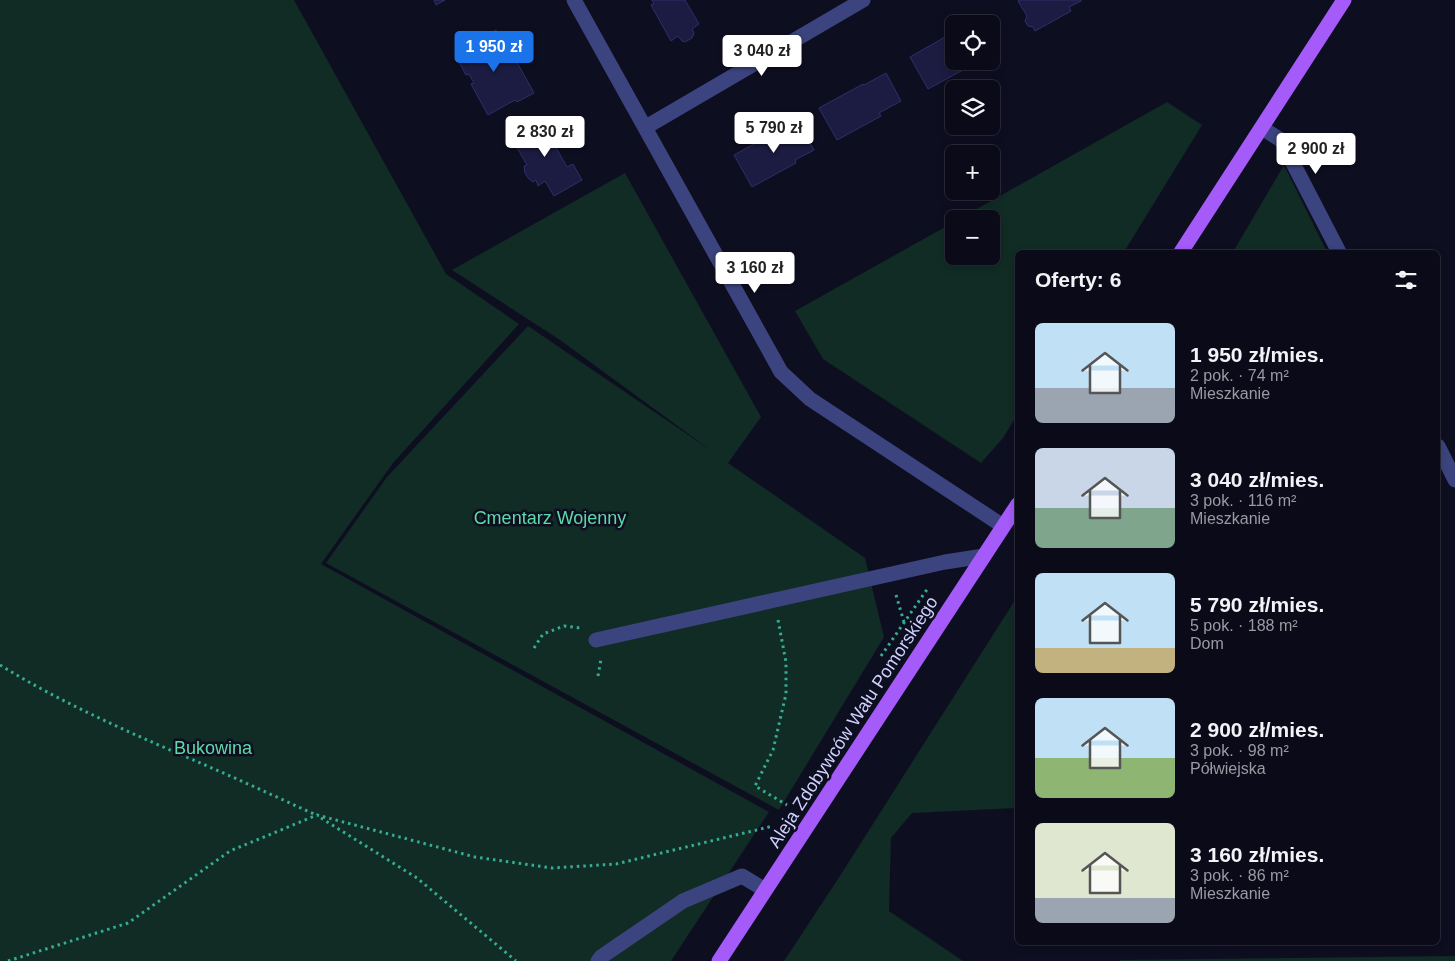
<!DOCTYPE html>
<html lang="pl">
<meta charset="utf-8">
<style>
:root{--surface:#0a0a19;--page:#131322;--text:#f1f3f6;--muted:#999aa2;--line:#2a2b38;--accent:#1a73e8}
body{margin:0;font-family:Arial,sans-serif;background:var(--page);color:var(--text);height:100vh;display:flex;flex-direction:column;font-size:19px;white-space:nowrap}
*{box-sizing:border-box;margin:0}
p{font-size:16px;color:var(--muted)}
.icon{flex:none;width:28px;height:28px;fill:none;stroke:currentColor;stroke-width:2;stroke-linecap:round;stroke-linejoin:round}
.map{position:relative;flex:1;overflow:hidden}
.panel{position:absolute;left:1015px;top:250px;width:425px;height:695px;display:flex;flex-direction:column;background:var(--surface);border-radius:8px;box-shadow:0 2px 8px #0003,0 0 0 1px var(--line)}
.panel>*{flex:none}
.tools{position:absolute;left:945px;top:15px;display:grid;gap:10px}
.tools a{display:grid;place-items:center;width:55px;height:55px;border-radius:8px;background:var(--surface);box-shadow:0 2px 8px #0003,0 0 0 1px var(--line);font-size:25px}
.price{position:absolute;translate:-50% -42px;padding:0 11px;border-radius:5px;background:#fff;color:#222;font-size:16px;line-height:32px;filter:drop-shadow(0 1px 2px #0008)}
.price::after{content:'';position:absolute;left:50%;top:30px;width:15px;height:11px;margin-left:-8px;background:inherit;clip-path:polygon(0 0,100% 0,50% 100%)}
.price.active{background:var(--accent);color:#fff}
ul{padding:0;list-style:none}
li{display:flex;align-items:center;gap:15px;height:125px;padding:0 20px}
li span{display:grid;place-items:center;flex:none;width:140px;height:100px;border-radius:8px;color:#555}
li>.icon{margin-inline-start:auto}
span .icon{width:60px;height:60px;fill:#fffc;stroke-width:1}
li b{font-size:21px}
h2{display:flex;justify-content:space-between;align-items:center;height:60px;padding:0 20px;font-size:21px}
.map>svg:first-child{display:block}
.green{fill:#112b25}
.building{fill:#1c1b41;stroke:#302e6c}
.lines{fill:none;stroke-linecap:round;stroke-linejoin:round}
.path{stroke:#33ae92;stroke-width:3;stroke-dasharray:2.5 4;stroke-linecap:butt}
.minor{stroke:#3b447e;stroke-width:15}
.major{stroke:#a45bf9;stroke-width:15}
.labels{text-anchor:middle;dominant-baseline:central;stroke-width:5;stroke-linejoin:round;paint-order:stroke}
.park-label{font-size:18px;fill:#5fdaa7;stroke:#0e0e21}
.street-label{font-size:18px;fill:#d0d2fd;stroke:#0e0e21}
</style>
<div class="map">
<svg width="1455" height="961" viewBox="0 0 1455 961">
<rect width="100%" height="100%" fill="#0e0e21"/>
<path class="green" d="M 0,0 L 294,0 L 446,274 L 519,324 L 393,463 L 321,564 L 769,812 L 671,961 L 0,961 Z
M 1167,102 L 1202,125 L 1124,252 L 1018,252 L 1017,415 L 1003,438 L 981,463 L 823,359 L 795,311 L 954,222 L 954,256 L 991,256 L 991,219 L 959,219 Z
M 1284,165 L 1327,252 L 1233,252 Z
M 625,173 L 761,417 L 728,463 L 865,558 L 884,637 L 779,810 L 326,563 L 387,477 L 528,326 L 709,449 L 560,340 L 452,270 Z
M 1017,597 L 1017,808 L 912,813 L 891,838 L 889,911 L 963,961 L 965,961 L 784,961 L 838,879 Z
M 1455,956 L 1455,961 L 1120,961 L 1121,960 Z"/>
<path class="building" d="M 434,0 L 445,0 L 436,5 Z
M 652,0 L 685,0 L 699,24 L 692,29 L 694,33 L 692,38 L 685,42 L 682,41 L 678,36 L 671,41 L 651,5 L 654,4 Z
M 1019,0 L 1081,0 L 1081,1 L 1069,7 L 1071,11 L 1035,31 L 1033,27 L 1028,26 L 1025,21 L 1027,16 L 1018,1 Z
M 496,30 L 507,50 L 509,48 L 534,93 L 517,102 L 515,100 L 488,115 L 471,84 L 474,83 L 469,74 L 466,75 L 458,60 L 460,58 L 456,52 Z
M 954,32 L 954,61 L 973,61 L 971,63 L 972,65 L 928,89 L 910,57 Z
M 886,73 L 901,101 L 879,113 L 881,116 L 837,140 L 819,108 L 863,84 L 864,85 Z
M 547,117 L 556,133 L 550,137 L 567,167 L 573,164 L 582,180 L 554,196 L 545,181 L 538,186 L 536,180 L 533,182 L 528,178 L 525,173 L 524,166 L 527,165 L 511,137 Z
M 798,122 L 814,150 L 795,160 L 796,163 L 752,187 L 734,155 L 778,131 L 779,133 Z"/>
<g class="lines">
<path class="path" d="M 896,595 L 904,622
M 778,620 L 786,662 L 786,694 L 773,750 L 755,786 L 787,805
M 534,648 L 543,634 L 564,626 L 580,628
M 881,656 L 928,588
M 0,665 C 65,705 135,735 205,765 C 242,781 279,798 316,815
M 598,676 L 601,659
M 321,818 L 417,878 L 516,961
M 8,961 L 128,923 L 230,851 L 317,815 L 475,857 L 552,868 L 616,864 L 773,826"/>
<path class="minor" d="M 574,0 L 781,372 L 810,399 L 1003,526
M 646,127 L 863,0
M 1262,128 L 1281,140 L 1339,252
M 1438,446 L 1455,480
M 596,640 L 945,562 L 984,556
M 598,961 L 601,957 L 683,901 L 742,876 L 765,890"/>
<path class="major" d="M 1181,252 L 1344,0
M 719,961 L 1018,504"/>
</g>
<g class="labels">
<g class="park-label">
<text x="550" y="518">Cmentarz Wojenny</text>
<text x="213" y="748">Bukowina</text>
</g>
<g class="street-label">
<text transform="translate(853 722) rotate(-57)">Aleja Zdobywców Wału Pomorskiego</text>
</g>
</g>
</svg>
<div class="tools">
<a><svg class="icon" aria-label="locate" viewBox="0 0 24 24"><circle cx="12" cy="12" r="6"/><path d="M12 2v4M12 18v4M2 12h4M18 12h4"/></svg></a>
<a><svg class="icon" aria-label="layers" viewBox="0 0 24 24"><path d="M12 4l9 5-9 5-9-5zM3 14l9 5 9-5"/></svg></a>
<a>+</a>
<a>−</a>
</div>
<b class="price active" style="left:494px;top:73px">1 950 zł</b>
<b class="price" style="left:762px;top:77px">3 040 zł</b>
<b class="price" style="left:774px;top:154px">5 790 zł</b>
<b class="price" style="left:545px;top:158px">2 830 zł</b>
<b class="price" style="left:1316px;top:175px">2 900 zł</b>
<b class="price" style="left:755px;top:294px">3 160 zł</b>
<section class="panel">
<h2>Oferty: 6<svg class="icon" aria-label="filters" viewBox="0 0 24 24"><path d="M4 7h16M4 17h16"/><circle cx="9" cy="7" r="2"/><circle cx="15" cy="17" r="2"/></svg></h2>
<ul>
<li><span style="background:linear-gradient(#bfe0f5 65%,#9aa5b1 0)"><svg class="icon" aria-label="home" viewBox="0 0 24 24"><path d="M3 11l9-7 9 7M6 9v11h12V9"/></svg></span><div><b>1 950 zł/mies.</b><p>2 pok. · 74 m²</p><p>Mieszkanie</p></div></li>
<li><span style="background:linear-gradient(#c9d6e8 60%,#7fa58c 0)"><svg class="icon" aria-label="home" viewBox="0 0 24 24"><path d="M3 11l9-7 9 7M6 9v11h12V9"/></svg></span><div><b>3 040 zł/mies.</b><p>3 pok. · 116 m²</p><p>Mieszkanie</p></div></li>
<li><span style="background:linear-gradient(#bfe0f5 75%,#c2b280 0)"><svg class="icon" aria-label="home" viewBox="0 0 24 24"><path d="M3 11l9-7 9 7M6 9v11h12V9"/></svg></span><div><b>5 790 zł/mies.</b><p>5 pok. · 188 m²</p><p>Dom</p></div></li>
<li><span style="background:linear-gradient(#bfe0f5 60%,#8fb573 0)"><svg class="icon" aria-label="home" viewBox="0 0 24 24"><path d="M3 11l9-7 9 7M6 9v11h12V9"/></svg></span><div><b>2 900 zł/mies.</b><p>3 pok. · 98 m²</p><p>Półwiejska</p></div></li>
<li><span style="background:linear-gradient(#dfe7d0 75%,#9aa5b1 0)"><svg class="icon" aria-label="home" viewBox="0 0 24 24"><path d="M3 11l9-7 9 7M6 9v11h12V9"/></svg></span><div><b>3 160 zł/mies.</b><p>3 pok. · 86 m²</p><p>Mieszkanie</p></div></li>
</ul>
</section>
</div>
